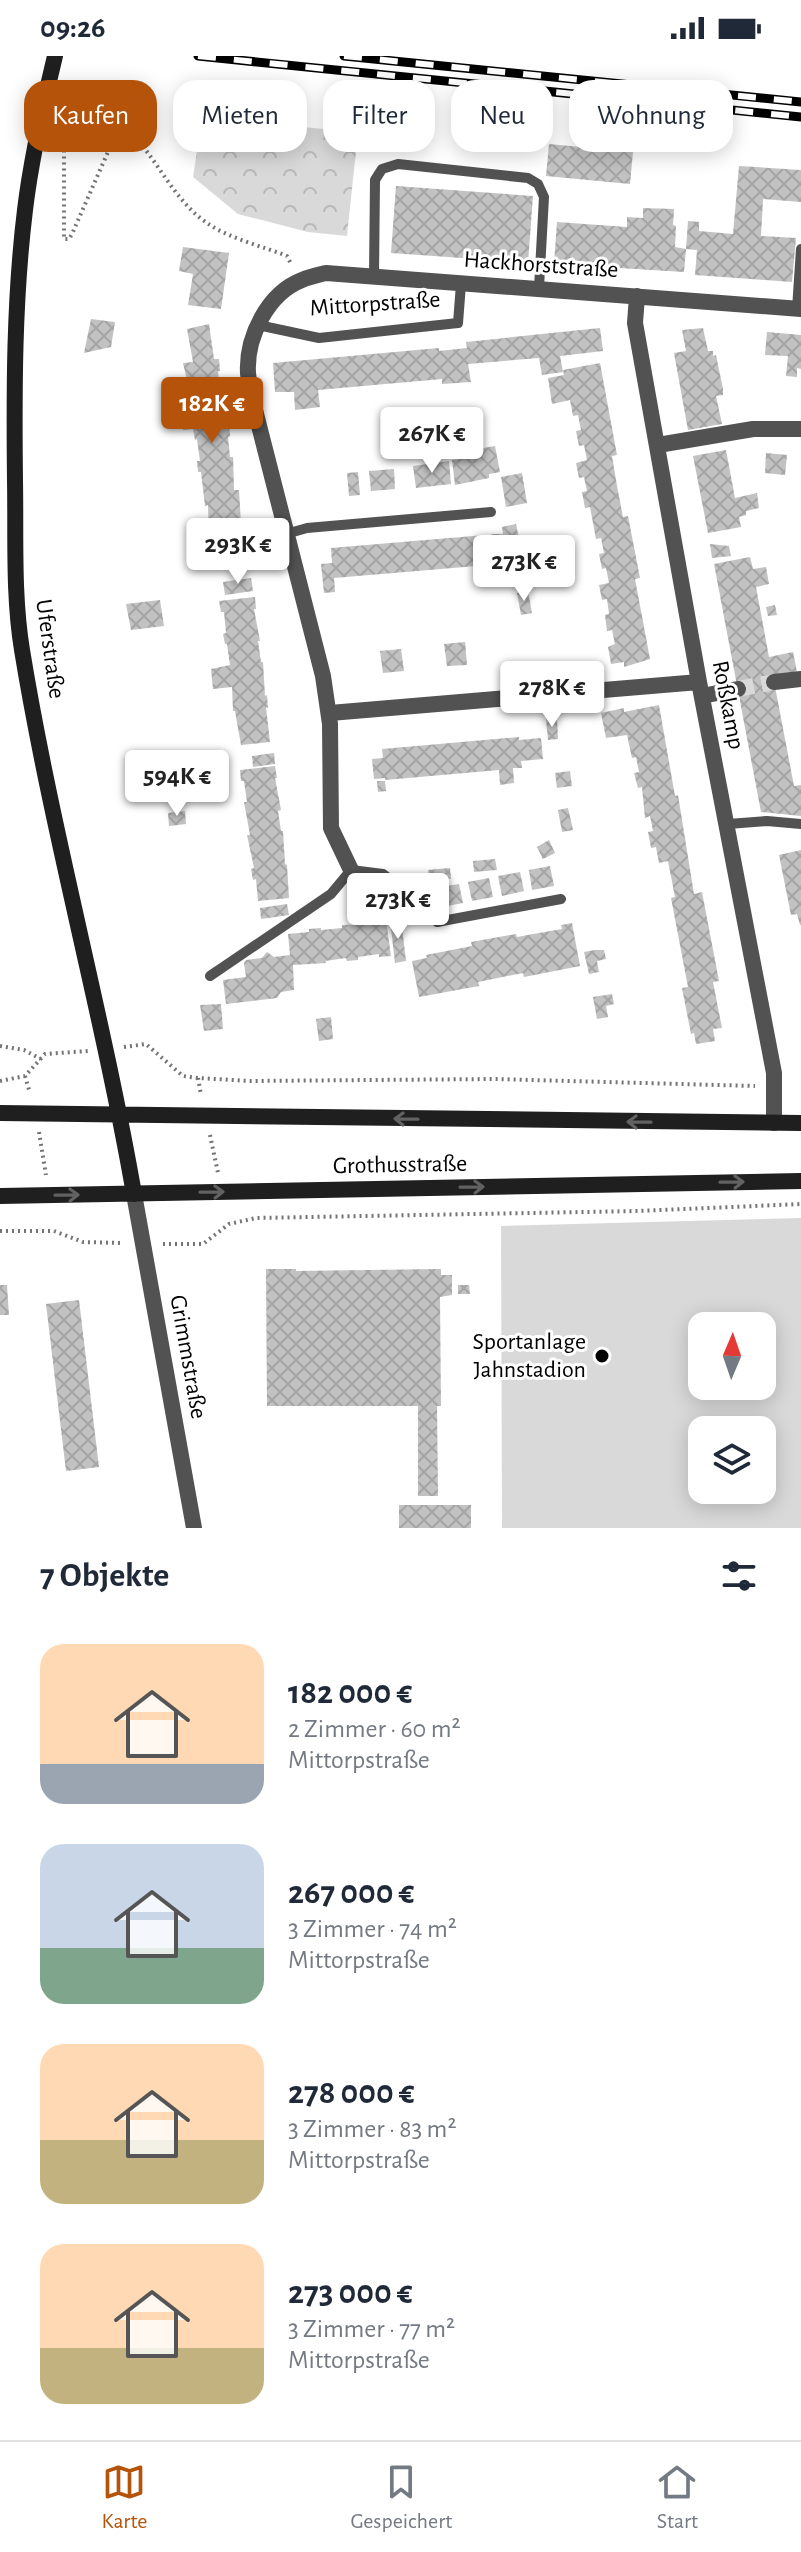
<!DOCTYPE html>
<html lang="de">
<meta charset="utf-8">
<style>
:root{--surface:#fff;--page:#f6f6f7;--text:#1f2937;--muted:#747a83;--line:#e0e1e3;--accent:#b45309}
body{margin:0;font-family:"Alegreya Sans",sans-serif;background:var(--page);color:var(--text);height:100vh;display:flex;flex-direction:column;font-size:30px;white-space:nowrap}
*{box-sizing:border-box;margin:0}
p{font-size:26px;color:var(--muted)}
.icon{flex:none;width:44px;height:44px;fill:none;stroke:currentColor;stroke-width:2;stroke-linecap:round;stroke-linejoin:round}
.map{position:relative;height:1472px;overflow:hidden}
.drawer{display:flex;flex-direction:column;background:var(--surface);flex:1}
.drawer>*{flex:none}
.hud{position:absolute;left:24px;top:24px;width:754px;height:72px;display:flex;gap:16px}
.needle{width:52px;rotate:2deg}
.fabs{position:absolute;left:688px;top:1256px;display:grid;gap:16px}
.fabs a{display:grid;place-items:center;width:88px;height:88px;border-radius:16px;background:var(--surface);box-shadow:0 4px 20px #0003;font-size:40px}
.price{position:absolute;translate:-50% -68px;padding:0 18px;border-radius:8px;background:#fff;color:#222;font-size:26px;line-height:52px;filter:drop-shadow(0 2px 4px #0008)}
.price::after{content:'';position:absolute;left:50%;top:48px;width:24px;height:18px;margin-left:-12px;background:inherit;clip-path:polygon(0 0,100% 0,50% 100%)}
.price.selected{background:var(--accent);color:#fff}
ul{padding:0;list-style:none}
li{display:flex;align-items:center;gap:24px;height:200px;padding:0 40px}
li span{display:grid;place-items:center;flex:none;width:224px;height:160px;border-radius:24px;color:#555}
li>.icon{margin-inline-start:auto}
span .icon{width:96px;height:96px;fill:#fffc;stroke-width:1}
li b{font-size:34px}
h2{display:flex;justify-content:space-between;align-items:center;height:96px;padding:0 40px;font-size:34px}
.tag{padding:0 28px;border-radius:24px;background:var(--surface);box-shadow:0 4px 20px #0003;font-size:28px;line-height:72px}
.tag.selected{background:var(--accent);color:#fff}
.status{display:flex;justify-content:space-between;align-items:center;height:56px;padding:0 40px;background:var(--surface);direction:ltr}
.status svg{height:22px;fill:currentColor}
.tab-bar{display:flex;justify-content:space-around;align-items:center;height:112px;border-top:2px solid var(--line);background:var(--surface);font-size:22px;color:var(--muted)}
.tab-bar a{display:grid;justify-items:center;gap:4px}
.tab-bar .selected{color:var(--accent)}
.map>svg:first-child{display:block}
.grass{fill:#d9d9d9;fill-rule:evenodd}
.park{fill:url(#park-crowns)}
.building{fill:url(#building-cross-hatch)}
.lines{fill:none;stroke-linecap:round;stroke-linejoin:round}
.minor-tunnel{stroke:#d9d9d9;stroke-width:16;stroke-dasharray:16 8;stroke-linecap:butt}
.path{stroke:#747474;stroke-width:4;stroke-dasharray:2 4;stroke-linecap:butt}
.service{stroke:#525252;stroke-width:10}
.minor{stroke:#525252;stroke-width:16}
.tertiary{stroke:#525252;stroke-width:16}
.secondary{stroke:#1f1f1f;stroke-width:16}
.rail-casing{stroke:#000;stroke-width:9}
.rail{stroke:#fff;stroke-width:6;stroke-dasharray:18;stroke-linecap:butt}
.oneway{stroke:#626262}
.poi-dot{fill:#000;stroke:#fff;stroke-width:3}
.labels{text-anchor:middle;dominant-baseline:central;stroke-width:6;stroke-linejoin:round;paint-order:stroke}
.street-label{font-size:24px;fill:#000;stroke:#fff}
.poi-label{font-size:24px;fill:#000;stroke:#fff;text-anchor:end}
</style>
<div class="status"><b>09:26</b><svg viewBox="0 0 49 12"><path d="M0 12V9h3v3zM5 12V6h3v6zM10 12V3h3v9zM15 12V0h3v12zM26 1h20v11H26zM47 4h2v5h-2z"/></svg></div>
<div class="map">
<svg width="801" height="1472" viewBox="0 0 801 1472">
<defs>
<pattern id="park-crowns" width="20" height="18" patternUnits="userSpaceOnUse" patternTransform="scale(2)"><rect width="20" height="18" fill="#d9d9d9"/><path d="M2 6a3 3 0 1 1 6 0M12 15a3 3 0 1 1 6 0" fill="none" stroke="#b8b8b8"/></pattern>
<pattern id="building-cross-hatch" width="8" height="8" patternUnits="userSpaceOnUse" patternTransform="scale(2)"><rect width="8" height="8" fill="#c2c2c2"/><path d="M0 0l8 8M0 8l8-8" fill="none" stroke="#a5a5a5"/></pattern>
</defs>
<rect width="100%" height="100%" fill="#fff"/>
<path class="grass" d="M 801,1162 L 801,1472 L 502,1472 L 501,1170 ZM 702,1270 L 762,1270 L 762,1330 L 702,1330 ZM 702,1374 L 762,1374 L 762,1434 L 702,1434 Z"/>
<path class="park" d="M 203,56 L 245,60 L 245,66 L 358,76 L 347,180 L 308,176 L 238,158 L 193,121 Z"/>
<path class="building" d="M 549,88 L 633,96 L 630,128 L 546,120 Z
M 739,110 L 801,114 L 801,146 L 763,143 L 761,180 L 796,182 L 792,226 L 695,219 L 697,194 L 686,193 L 688,165 L 699,166 L 699,175 L 733,178 Z
M 396,130 L 533,140 L 528,207 L 514,206 L 511,211 L 507,210 L 505,205 L 391,197 Z
M 643,152 L 674,153 L 673,169 L 676,170 L 675,191 L 686,193 L 684,216 L 554,208 L 557,166 L 627,171 L 627,161 L 643,162 Z
M 183,191 L 229,197 L 221,253 L 188,249 L 193,218 L 179,215 Z
M 91,263 L 115,266 L 111,291 L 84,297 Z
M 209,268 L 214,303 L 219,303 L 220,315 L 218,315 L 220,336 L 223,335 L 224,368 L 229,369 L 230,380 L 228,381 L 230,401 L 233,401 L 234,434 L 239,434 L 241,467 L 243,467 L 244,479 L 242,479 L 245,501 L 214,504 L 211,482 L 209,482 L 208,449 L 205,450 L 201,416 L 198,416 L 197,405 L 200,405 L 197,383 L 195,384 L 193,373 L 183,374 L 181,357 L 192,355 L 191,350 L 188,351 L 187,340 L 167,342 L 166,334 L 189,333 L 183,307 L 193,306 L 187,273 Z
M 600,272 L 603,295 L 560,300 L 563,316 L 542,319 L 539,302 L 468,308 L 471,326 L 442,328 L 442,323 L 318,334 L 320,351 L 295,354 L 294,336 L 275,336 L 273,307 L 439,292 L 439,295 L 467,292 L 466,286 Z
M 703,272 L 708,295 L 713,295 L 713,300 L 716,299 L 723,333 L 723,339 L 716,340 L 722,368 L 688,374 L 674,297 L 686,295 L 682,274 Z
M 767,276 L 801,279 L 801,313 L 797,312 L 797,321 L 786,320 L 788,300 L 765,299 Z
M 600,307 L 617,399 L 612,400 L 617,430 L 623,461 L 628,460 L 640,522 L 635,523 L 650,603 L 624,611 L 624,606 L 611,608 L 608,591 L 615,588 L 612,574 L 607,575 L 605,559 L 609,558 L 607,543 L 602,544 L 599,529 L 609,527 L 606,512 L 602,513 L 599,498 L 604,497 L 601,482 L 596,483 L 590,451 L 585,452 L 582,436 L 587,435 L 584,421 L 579,422 L 576,407 L 587,404 L 584,389 L 579,390 L 576,375 L 581,374 L 578,359 L 573,360 L 570,344 L 552,348 L 548,322 L 564,319 L 563,314 Z
M 495,390 L 500,416 L 489,418 L 489,422 L 455,429 L 452,404 L 461,403 L 460,396 Z
M 726,394 L 735,442 L 757,437 L 759,452 L 746,455 L 746,459 L 739,461 L 741,471 L 708,477 L 693,400 Z
M 766,397 L 787,399 L 785,419 L 765,417 Z
M 449,405 L 451,428 L 416,432 L 413,410 Z
M 394,413 L 395,433 L 371,435 L 369,415 Z
M 358,416 L 360,439 L 349,440 L 347,417 Z
M 522,417 L 527,447 L 506,451 L 501,421 Z
M 516,468 L 521,492 L 504,495 L 505,511 L 494,512 L 491,478 L 503,478 L 502,471 Z
M 485,479 L 488,509 L 334,522 L 335,536 L 324,537 L 321,508 L 332,507 L 331,492 Z
M 710,488 L 729,490 L 731,500 L 712,502 Z
M 750,501 L 753,513 L 766,511 L 769,528 L 756,531 L 769,601 L 793,596 L 797,616 L 773,620 L 794,730 L 801,729 L 801,760 L 761,756 L 714,508 Z
M 251,522 L 253,535 L 225,539 L 223,526 Z
M 528,535 L 532,557 L 521,559 L 517,537 Z
M 255,541 L 256,553 L 254,553 L 260,585 L 258,585 L 261,606 L 263,606 L 265,640 L 267,639 L 268,652 L 266,651 L 270,686 L 241,689 L 235,655 L 233,655 L 232,631 L 213,633 L 211,613 L 230,609 L 227,588 L 225,588 L 223,578 L 226,577 L 224,556 L 221,556 L 219,545 Z
M 160,544 L 164,570 L 131,574 L 126,548 Z
M 775,549 L 777,559 L 768,560 L 766,551 Z
M 465,586 L 467,609 L 447,610 L 444,588 Z
M 401,593 L 404,615 L 383,617 L 380,595 Z
M 659,649 L 675,740 L 678,739 L 694,838 L 702,836 L 719,925 L 713,926 L 722,972 L 713,973 L 715,985 L 696,988 L 694,977 L 691,978 L 682,932 L 688,931 L 671,842 L 675,841 L 668,805 L 659,807 L 656,791 L 651,792 L 648,776 L 653,775 L 650,760 L 645,762 L 642,731 L 638,732 L 634,717 L 639,716 L 636,701 L 632,702 L 627,679 L 606,682 L 601,657 L 624,652 L 624,656 Z
M 557,662 L 558,683 L 548,684 L 546,663 Z
M 519,681 L 519,684 L 541,682 L 543,703 L 521,705 L 522,712 L 513,712 L 514,727 L 500,729 L 499,714 L 385,724 L 385,722 L 374,723 L 372,703 L 383,702 L 382,693 Z
M 274,697 L 275,708 L 253,711 L 252,700 Z
M 275,710 L 277,722 L 275,722 L 281,754 L 278,755 L 281,775 L 283,775 L 285,808 L 287,809 L 289,842 L 258,845 L 256,823 L 253,824 L 251,813 L 254,812 L 247,779 L 250,779 L 244,746 L 247,746 L 244,725 L 241,725 L 240,714 Z
M 570,715 L 572,730 L 557,732 L 555,717 Z
M 377,725 L 385,725 L 386,735 L 378,736 Z
M 568,752 L 573,774 L 562,776 L 558,754 Z
M 185,755 L 186,768 L 169,770 L 168,757 Z
M 549,784 L 555,797 L 543,803 L 537,791 Z
M 801,794 L 801,869 L 800,869 L 797,858 L 791,859 L 779,799 Z
M 495,803 L 497,814 L 474,816 L 473,805 Z
M 550,810 L 554,830 L 532,834 L 529,814 Z
M 450,812 L 451,823 L 440,823 L 441,831 L 459,828 L 463,847 L 442,851 L 438,832 L 430,832 L 428,814 Z
M 520,816 L 524,835 L 502,840 L 498,820 Z
M 489,822 L 493,841 L 472,845 L 468,826 Z
M 287,848 L 289,859 L 261,863 L 260,852 Z
M 401,863 L 406,905 L 395,907 L 390,864 Z
M 386,864 L 391,900 L 379,901 L 379,898 L 358,901 L 358,904 L 347,905 L 346,902 L 325,905 L 326,907 L 293,909 L 294,934 L 281,936 L 277,942 L 226,948 L 223,924 L 246,921 L 244,907 L 246,904 L 262,902 L 267,896 L 274,901 L 290,899 L 288,878 L 309,876 L 309,873 L 321,872 L 321,874 L 342,872 L 342,869 L 374,868 L 374,866 Z
M 572,867 L 580,910 L 524,921 L 523,917 L 478,926 L 479,930 L 419,941 L 412,905 L 427,902 L 426,899 L 472,890 L 471,886 L 516,878 L 517,881 L 539,877 L 562,873 L 561,869 Z
M 595,894 L 604,894 L 606,903 L 597,905 L 599,916 L 589,918 L 584,896 Z
M 612,938 L 614,948 L 606,950 L 608,961 L 597,963 L 593,941 Z
M 221,948 L 223,973 L 204,975 L 200,949 Z
M 331,961 L 333,983 L 319,985 L 316,963 Z
M 266,1213 L 296,1213 L 296,1215 L 441,1213 L 441,1219 L 452,1219 L 452,1239 L 440,1241 L 441,1350 L 437,1350 L 438,1440 L 418,1440 L 418,1350 L 267,1350 Z
M 0,1229 L 7,1229 L 9,1259 L 0,1259 Z
M 458,1229 L 469,1229 L 470,1238 L 458,1238 Z
M 79,1244 L 99,1411 L 66,1415 L 46,1248 Z
M 399,1449 L 471,1449 L 471,1472 L 399,1472 Z"/>
<g class="lines">
<path class="minor-tunnel" d="M 738,633 L 774,626"/>
<path class="path" d="M 57,81 L 64,84 L 64,183 L 69,183 L 72,178 L 115,80 L 119,73 L 127,73 C 157,101 173,144 207,167 C 230,183 262,190 287,200 L 291,208
M 0,990 L 24,994 L 41,1003
M 124,991 L 146,988 L 183,1020 L 198,1022 L 250,1025 L 494,1023 L 755,1030
M 25,1020 L 30,1037
M 198,1022 L 201,1039
M 0,1025 L 25,1020 L 45,998 L 88,995
M 39,1076 L 46,1119
M 210,1079 L 218,1117
M 0,1175 L 54,1175 L 83,1186 L 122,1187
M 163,1188 L 203,1188 L 229,1168 L 256,1162 L 638,1155 L 801,1148"/>
<path class="service" d="M 374,220 L 375,124 L 382,113 L 398,108 L 528,122 L 538,128 L 544,141 L 539,232
M 797,253 L 801,193
M 258,269 L 319,282 L 458,267 L 461,228
M 286,478 L 307,472 L 491,456
M 728,768 L 767,765 L 801,768
M 210,920 L 331,838 L 351,814 L 383,818 L 424,849 L 437,866 L 561,843"/>
<path class="minor" d="M 637,240 L 635,267 L 699,626 L 774,1017 L 774,1067
M 658,389 L 753,373 L 801,373
M 774,626 L 801,623
M 702,640 L 738,633
M 330,657 L 699,626
M 351,814 L 331,772 L 330,668 L 323,620 L 255,354 C 253,342 249,329 248,317 C 246,281 268,237 302,224 C 309,221 318,219 326,217 L 801,253"/>
<path class="tertiary" d="M 134,1138 L 194,1472"/>
<path class="secondary" d="M 55,0 C 43,50 31,103 25,154 C 14,244 14,335 15,425 C 16,481 13,539 22,594 C 52,777 102,955 134,1138
M 0,1057 L 801,1067
M 0,1140 L 801,1125"/>
<g class="rail-casing">
<path id="rail" d="M 198,0 L 801,61
M 344,0 L 801,46"/>
</g>
<use href="#rail" class="rail"/>
</g>
<defs><path id="oneway-shaft" d="M-6 0H5M1.5-3L5.5 0L1.5 3" fill="none" stroke-width="1.6" stroke-linecap="round" stroke-linejoin="round" transform="scale(2)"/></defs>
<g class="oneway">
<use href="#oneway-shaft" transform="translate(406 1063) rotate(-179)"/>
<use href="#oneway-shaft" transform="translate(639 1066) rotate(-179)"/>
<use href="#oneway-shaft" transform="translate(732 1126) rotate(-1)"/>
<use href="#oneway-shaft" transform="translate(472 1131) rotate(-1)"/>
<use href="#oneway-shaft" transform="translate(212 1136) rotate(-1)"/>
<use href="#oneway-shaft" transform="translate(67 1139) rotate(-1)"/>
</g>
<circle class="poi-dot" cx="602" cy="1300" r="8"/>
<g class="labels">
<g class="street-label">
<text transform="translate(541 209) rotate(4)">Hackhorststraße</text>
<text transform="translate(375 248) rotate(-4)">Mittorpstraße</text>
<text transform="translate(50 593) rotate(82)">Uferstraße</text>
<text transform="translate(728 649) rotate(79)">Roßkamp</text>
<text transform="translate(400 1109) rotate(-1)">Grothusstraße</text>
<text transform="translate(188 1301) rotate(80)">Grimmstraße</text>
</g>
<g class="poi-label">
<text x="586" y="1286">Sportanlage<tspan x="586" dy="28">Jahnstadion</tspan></text>
</g>
</g>
</svg>
<div class="fabs">
<a><svg class="needle" viewBox="-14 -14 28 28"><path d="M0-13l5 13h-10z" fill="#e53935"/><path d="M0 13l5-13h-10z" fill="#747a83"/></svg></a>
<a><svg class="icon" aria-label="layers" viewBox="0 0 24 24"><path d="M12 4l9 5-9 5-9-5zM3 14l9 5 9-5"/></svg></a>
</div>
<b class="price selected" style="left:212px;top:389px">182K €</b>
<b class="price" style="left:432px;top:419px">267K €</b>
<b class="price" style="left:238px;top:530px">293K €</b>
<b class="price" style="left:524px;top:547px">273K €</b>
<b class="price" style="left:552px;top:673px">278K €</b>
<b class="price" style="left:177px;top:762px">594K €</b>
<b class="price" style="left:398px;top:885px">273K €</b>
<div class="hud">
<a class="tag selected">Kaufen</a>
<a class="tag">Mieten</a>
<a class="tag">Filter</a>
<a class="tag">Neu</a>
<a class="tag">Wohnung</a>
</div>
</div>
<section class="drawer">
<h2>7 Objekte<svg class="icon" aria-label="filters" viewBox="0 0 24 24"><path d="M4 7h16M4 17h16"/><circle cx="9" cy="7" r="2"/><circle cx="15" cy="17" r="2"/></svg></h2>
<ul>
<li><span style="background:linear-gradient(#ffd9b3 75%,#9aa5b1 0)"><svg class="icon" aria-label="home" viewBox="0 0 24 24"><path d="M3 11l9-7 9 7M6 9v11h12V9"/></svg></span><div><b>182 000 €</b><p>2 Zimmer · 60 m²</p><p>Mittorpstraße</p></div></li>
<li><span style="background:linear-gradient(#c9d6e8 65%,#7fa58c 0)"><svg class="icon" aria-label="home" viewBox="0 0 24 24"><path d="M3 11l9-7 9 7M6 9v11h12V9"/></svg></span><div><b>267 000 €</b><p>3 Zimmer · 74 m²</p><p>Mittorpstraße</p></div></li>
<li><span style="background:linear-gradient(#ffd9b3 60%,#c2b280 0)"><svg class="icon" aria-label="home" viewBox="0 0 24 24"><path d="M3 11l9-7 9 7M6 9v11h12V9"/></svg></span><div><b>278 000 €</b><p>3 Zimmer · 83 m²</p><p>Mittorpstraße</p></div></li>
<li><span style="background:linear-gradient(#ffd9b3 65%,#c2b280 0)"><svg class="icon" aria-label="home" viewBox="0 0 24 24"><path d="M3 11l9-7 9 7M6 9v11h12V9"/></svg></span><div><b>273 000 €</b><p>3 Zimmer · 77 m²</p><p>Mittorpstraße</p></div></li>
</ul>
</section>
<nav class="tab-bar">
<a class="selected"><svg class="icon" aria-label="map" viewBox="0 0 24 24"><path d="M3 6l6-2 6 2 6-2v14l-6 2-6-2-6 2zM9 4v14M15 6v14"/></svg>Karte</a>
<a><svg class="icon" aria-label="saved" viewBox="0 0 24 24"><path d="M7 4h10v16l-5-4-5 4z"/></svg>Gespeichert</a>
<a><svg class="icon" aria-label="home" viewBox="0 0 24 24"><path d="M3 11l9-7 9 7M6 9v11h12V9"/></svg>Start</a>
</nav>
